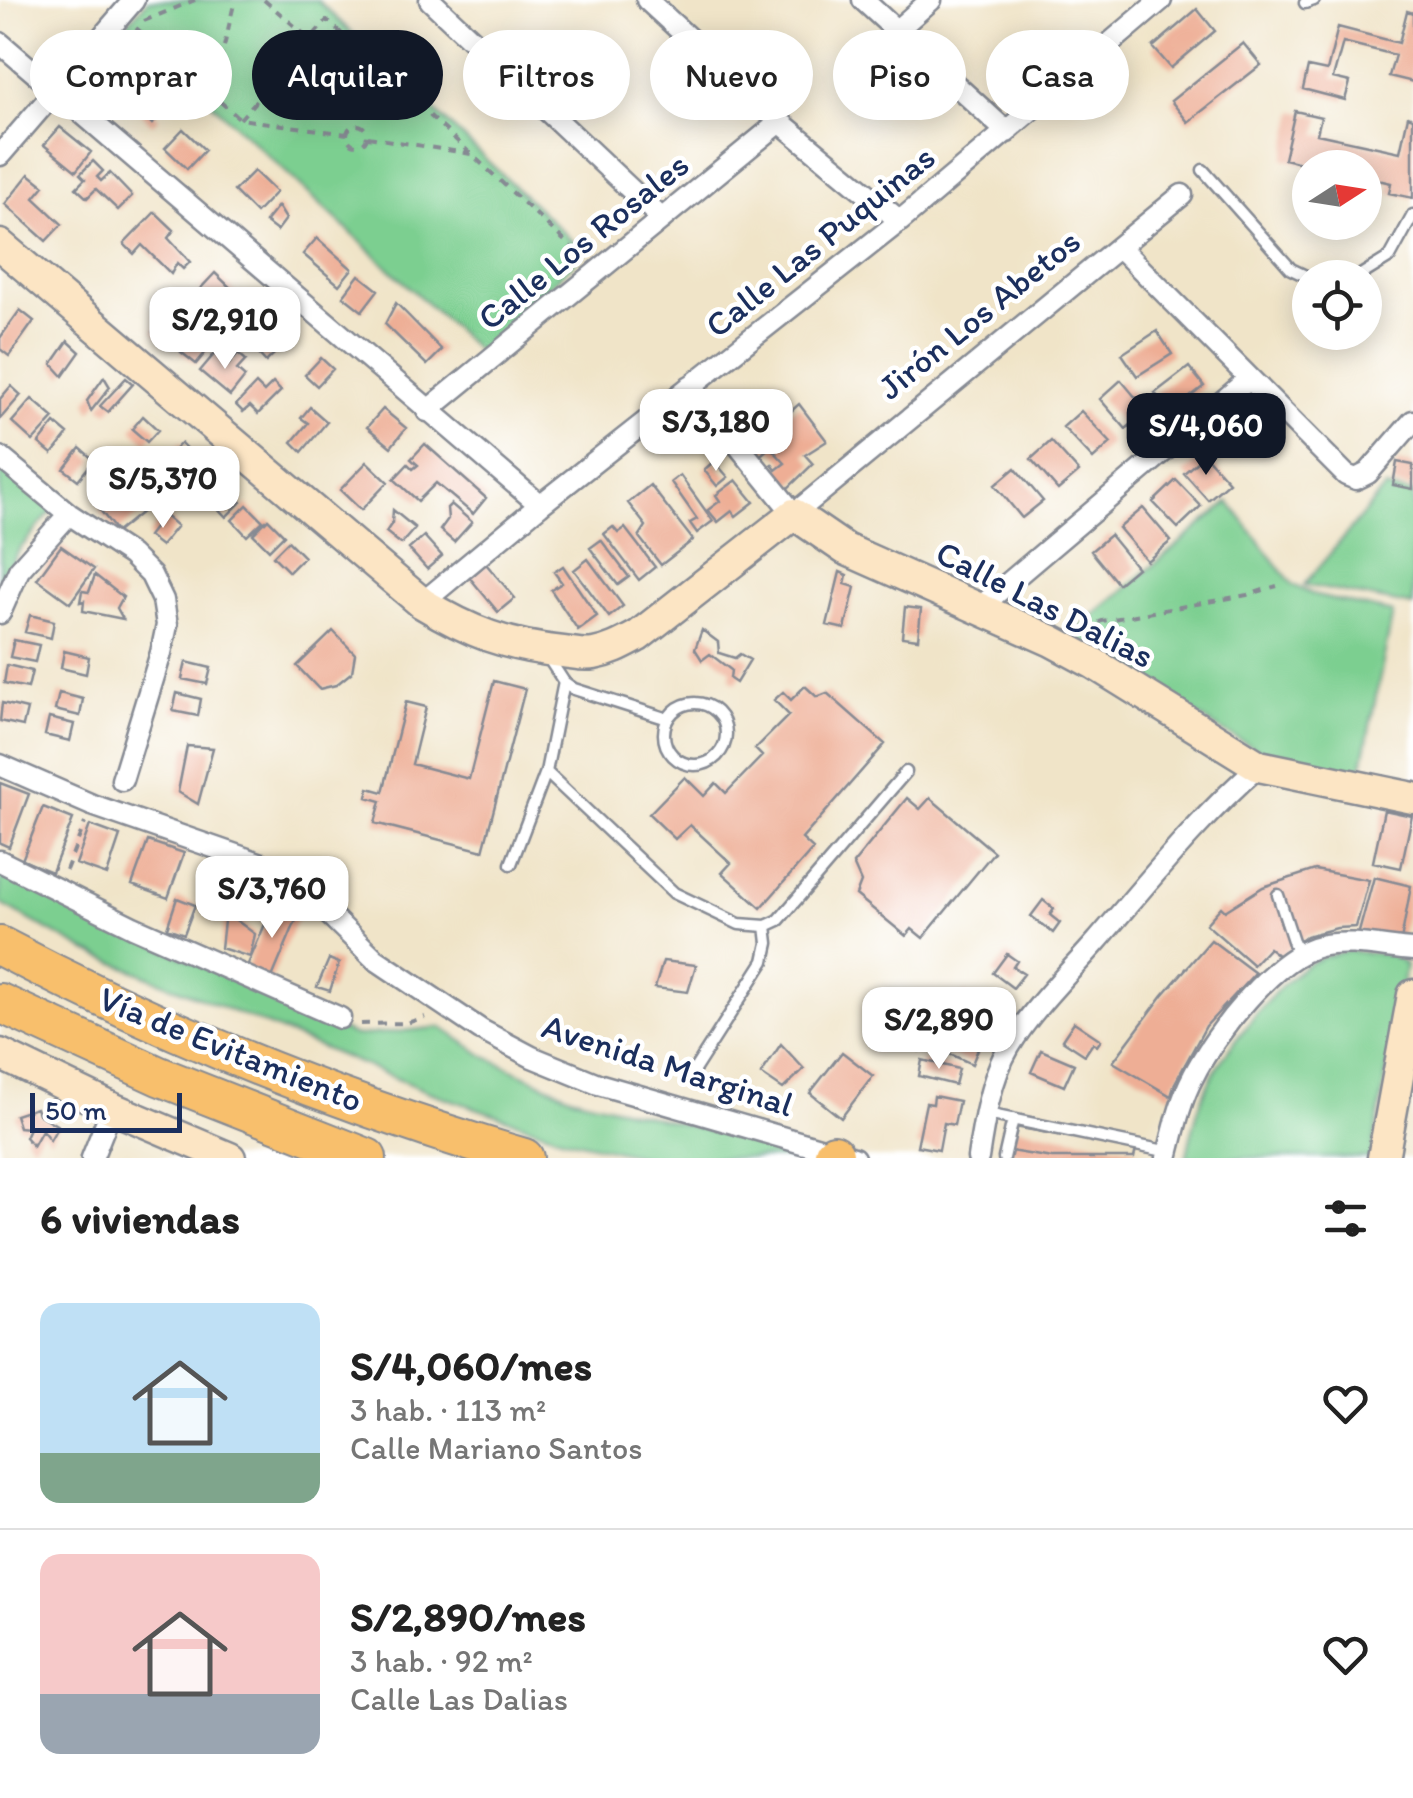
<!DOCTYPE html>
<html lang="es">
<meta charset="utf-8">
<style>
:root{--surface:#fff;--page:#f6f6f6;--text:#222;--muted:#767676;--line:#e0e0e0;--accent:#111827}
body{margin:0;font-family:Itim,sans-serif;background:var(--page);color:var(--text);height:100vh;display:flex;flex-direction:column;font-size:38px;white-space:nowrap}
*{box-sizing:border-box;margin:0}
p{font-size:32px;color:var(--muted)}
.icon{flex:none;width:55px;height:55px;fill:none;stroke:currentColor;stroke-width:2;stroke-linecap:round;stroke-linejoin:round}
.map{position:relative;height:1158px;overflow:hidden}
.side{display:flex;flex-direction:column;background:var(--surface);flex:1}
.side>*{flex:none}
.guide{position:absolute;left:30px;top:30px;width:1355px;height:90px;display:flex;gap:20px}
.needle{width:65px;rotate:78deg}
.fabs{position:absolute;left:1292px;top:150px;display:grid;gap:20px}
.fabs a{display:grid;place-items:center;width:90px;height:90px;border-radius:50%;background:var(--surface);box-shadow:0 5px 25px #0003;font-size:50px}
.scale{position:absolute;left:30px;bottom:25px;width:152px;box-sizing:border-box;padding-left:10px;border:5px solid #1b2f5e;border-top:0;font-size:28px;line-height:35px;white-space:nowrap;color:#1b2f5e;-webkit-text-stroke:8px #fff;paint-order:stroke}
.price{position:absolute;translate:-50% -85px;padding:0 22px;border-radius:20px;background:#fff;color:#222;font-size:32px;line-height:65px;filter:drop-shadow(0 2px 5px #0008)}
.price::after{content:'';position:absolute;left:50%;top:60px;width:30px;height:22px;margin-left:-15px;background:inherit;clip-path:polygon(0 0,100% 0,50% 100%)}
.price.active{background:var(--accent);color:#fff}
ul{padding:0;list-style:none}
li{display:flex;align-items:center;gap:30px;height:250px;padding:0 40px}
li+li{border-top:2px solid var(--line)}
li span{display:grid;place-items:center;flex:none;width:280px;height:200px;border-radius:20px;color:#555}
li>.icon{margin-inline-start:auto}
span .icon{width:120px;height:120px;fill:#fffc;stroke-width:1}
li b{font-size:42px}
h2{display:flex;justify-content:space-between;align-items:center;height:120px;padding:0 40px;font-size:42px}
.chip{padding:0 35px;border-radius:45px;background:var(--surface);box-shadow:0 5px 25px #0003;font-size:35px;line-height:90px}
.chip.active{background:var(--accent);color:#fff}
.map>svg:first-child{display:block}
.green{fill:#7ccf90;stroke:#4c7f77;stroke-width:2.5}
.building{fill:#eeae95}
.lines{fill:none;stroke-linecap:round;stroke-linejoin:round}
.lane-casing{stroke:#868a93;stroke-width:15}
.street-casing{stroke:#868a93;stroke-width:25}
.secondary-casing{stroke:#868a93;stroke-width:35}
.highway-casing{stroke:#868a93;stroke-width:42}
.path{stroke:#868a93;stroke-width:4;stroke-dasharray:8 8;stroke-linecap:butt}
.lane{stroke:#fff;stroke-width:10}
.street{stroke:#fff;stroke-width:20}
.secondary{stroke:#fce5c4;stroke-width:30}
.highway{stroke:#f8bf6c;stroke-width:38}
.labels{text-anchor:middle;dominant-baseline:central;stroke-width:9;stroke-linejoin:round;paint-order:stroke}
.street-label{font-size:35px;fill:#1b2f5e;stroke:#fff}
</style>
<div class="map">
<svg width="1413" height="1158" viewBox="0 0 1413 1158">
<rect width="100%" height="100%" fill="#fff"/>
<filter id="ink" filterUnits="userSpaceOnUse"><feTurbulence type="fractalNoise" baseFrequency=".01" numOctaves="2"/><feDisplacementMap in="SourceGraphic" scale="20" xChannelSelector="R" yChannelSelector="G"/><feConvolveMatrix kernelMatrix="1 2 1 2 8 2 1 2 1" color-interpolation-filters="sRGB"/></filter>
<filter id="wash" filterUnits="userSpaceOnUse"><feTurbulence type="fractalNoise" baseFrequency=".0048" numOctaves="4" result="noise"/><feDisplacementMap in="SourceGraphic" scale="40" xChannelSelector="R" yChannelSelector="G"/><feGaussianBlur stdDeviation="2.25" result="paint"/><feColorMatrix in="noise" values="0 0 0 0 0 0 0 0 0 0 0 0 0 0 0 0 0 1.4 0 .05"/><feComposite in="paint" operator="in"/></filter>
<g filter="url(#wash)">
<rect width="100%" height="100%" fill="#f0e4c8"/>
<path class="green" d="M 148,0 L 317,0 L 585,253 L 479,352 L 127,24 Z
M 0,463 L 51,505 L 51,512 L 20,549 L 0,580 Z
M 1385,488 L 1413,494 L 1413,606 L 1304,585 Z
M 1229,502 L 1293,585 L 1316,596 L 1393,613 L 1360,775 L 1273,757 L 1222,731 L 1071,634 Z
M 0,869 L 87,913 L 355,1036 L 441,1027 L 486,1057 L 570,1096 L 795,1152 L 804,1158 L 648,1158 L 567,1139 L 429,1092 L 84,950 L 0,903 Z
M 1349,951 C 1368,953 1392,951 1406,965 L 1371,1158 L 1186,1158 C 1192,1133 1197,1107 1208,1084 C 1223,1052 1276,985 1305,966 C 1319,957 1333,953 1349,951 Z"/>
<g id="blocks">
<path class="building" d="M 1197,9 L 1215,31 L 1171,68 L 1153,47 Z
M 1407,11 L 1413,13 L 1413,82 L 1389,76 L 1395,55 L 1343,42 L 1333,78 L 1350,82 L 1345,100 L 1303,89 L 1308,67 L 1327,71 L 1338,27 L 1399,43 Z
M 1243,43 L 1261,65 L 1188,122 L 1171,101 Z
M 157,83 L 167,93 L 151,109 L 159,118 L 152,124 L 136,107 L 141,102 L 133,94 L 139,88 L 148,92 Z
M 1295,111 L 1321,117 L 1317,134 L 1400,152 L 1408,116 L 1413,118 L 1413,198 L 1389,193 L 1391,183 L 1365,177 L 1365,168 L 1322,168 L 1284,159 Z
M 60,127 L 91,152 L 76,171 L 44,145 Z
M 183,129 L 205,150 L 187,169 L 165,148 Z
M 93,161 L 103,171 L 97,177 L 101,181 L 110,173 L 132,196 L 118,210 L 96,189 L 87,198 L 76,188 L 85,179 L 80,174 Z
M 254,171 L 276,192 L 256,213 L 234,191 Z
M 29,174 L 44,186 L 34,198 L 62,224 L 46,241 L 5,204 Z
M 278,206 L 286,219 L 277,231 L 265,222 Z
M 155,212 L 174,230 L 168,238 L 190,262 L 183,269 L 177,263 L 171,274 L 142,245 L 134,254 L 124,244 Z
M 317,238 L 352,269 L 339,285 L 303,254 Z
M 215,273 L 236,293 L 221,309 L 200,289 Z
M 359,275 L 378,290 L 362,311 L 343,296 Z
M 396,303 L 442,350 L 427,365 L 385,324 Z
M 183,304 L 198,316 L 174,347 L 153,332 L 163,317 L 169,322 Z
M 20,310 L 34,321 L 9,356 L 0,349 L 0,338 Z
M 280,324 L 292,336 L 266,362 L 255,350 Z
M 212,329 L 219,336 L 196,364 L 181,352 L 193,338 L 200,343 Z
M 1157,331 L 1172,354 L 1137,376 L 1122,354 Z
M 68,341 L 80,352 L 63,376 L 52,364 Z
M 216,352 L 229,364 L 238,353 L 246,360 L 237,370 L 245,377 L 230,396 L 200,371 Z
M 321,358 L 333,369 L 317,386 L 305,375 Z
M 1189,367 L 1204,386 L 1170,413 L 1155,393 Z
M 104,377 L 110,387 L 91,411 L 87,401 Z
M 126,378 L 133,384 L 108,412 L 100,406 Z
M 1121,380 L 1147,411 L 1126,429 L 1100,399 Z
M 273,383 L 281,391 L 258,414 L 250,406 L 243,412 L 236,405 L 256,384 L 264,392 Z
M 11,386 L 21,395 L 0,419 L 0,399 Z
M 32,399 L 54,418 L 33,441 L 12,422 Z
M 799,404 L 827,441 L 805,455 L 813,464 L 782,494 L 763,470 L 772,464 L 776,470 L 785,463 L 770,447 L 755,460 L 739,441 L 770,415 L 779,422 Z
M 310,407 L 327,422 L 302,452 L 292,442 L 308,423 L 301,418 Z
M 383,409 L 406,428 L 391,447 L 367,427 Z
M 1081,411 L 1111,443 L 1093,459 L 1063,427 Z
M 143,416 L 158,430 L 147,442 L 132,429 Z
M 55,423 L 68,434 L 52,454 L 39,443 Z
M 1051,441 L 1079,472 L 1058,490 L 1031,459 Z
M 181,443 L 197,460 L 182,474 L 166,459 Z
M 425,444 L 486,498 L 473,514 L 436,483 L 418,501 L 394,479 L 408,464 L 413,469 L 418,465 L 411,459 Z
M 80,448 L 94,460 L 78,480 L 64,469 Z
M 1205,455 L 1229,482 L 1208,500 L 1184,473 Z
M 714,461 L 728,477 L 717,486 L 704,470 Z
M 367,462 L 388,482 L 361,510 L 340,490 Z
M 1397,462 L 1413,465 L 1413,489 L 1393,485 Z
M 1015,468 L 1043,501 L 1022,518 L 995,485 Z
M 206,469 L 222,485 L 206,501 L 191,484 Z
M 680,475 L 713,521 L 697,533 L 690,523 L 697,519 L 671,482 Z
M 736,480 L 754,502 L 736,516 L 732,511 L 718,522 L 708,510 L 720,501 L 716,495 Z
M 1176,480 L 1201,506 L 1178,528 L 1153,502 Z
M 135,481 L 153,503 L 117,532 L 100,510 Z
M 650,485 L 693,540 L 661,565 L 639,537 L 646,526 L 628,503 Z
M 226,486 L 241,502 L 226,517 L 211,501 Z
M 451,504 L 472,522 L 454,542 L 440,530 L 448,519 L 447,508 Z
M 247,505 L 263,521 L 247,536 L 232,520 Z
M 1143,508 L 1171,541 L 1147,561 L 1119,528 Z
M 393,510 L 415,528 L 401,544 L 386,532 L 392,523 Z
M 164,515 L 177,526 L 161,546 L 148,536 Z
M 268,519 L 284,535 L 269,550 L 253,534 Z
M 613,527 L 618,533 L 625,528 L 655,567 L 639,580 L 604,534 Z
M 1110,535 L 1137,568 L 1118,584 L 1091,551 Z
M 424,536 L 442,556 L 427,569 L 409,549 Z
M 601,540 L 629,577 L 618,585 L 590,548 Z
M 288,541 L 304,557 L 289,572 L 273,556 Z
M 61,546 L 94,569 L 70,603 L 37,579 Z
M 588,559 L 623,606 L 609,617 L 574,570 Z
M 486,564 L 515,598 L 498,612 L 470,578 Z
M 563,566 L 597,616 L 578,630 L 551,590 L 562,583 L 554,572 Z
M 840,572 L 847,575 L 845,584 L 855,587 L 845,629 L 827,625 Z
M 95,575 L 123,597 L 117,608 L 123,619 L 83,611 L 84,601 L 80,602 L 82,591 L 89,592 Z
M 905,607 L 921,609 L 918,639 L 902,637 Z
M 30,615 L 54,621 L 51,638 L 25,632 Z
M 702,630 L 718,642 L 719,653 L 735,658 L 740,654 L 750,660 L 736,683 L 730,679 L 731,670 L 710,654 L 702,660 L 695,649 Z
M 333,631 L 355,654 L 352,672 L 336,685 L 319,689 L 297,666 Z
M 14,640 L 39,645 L 35,662 L 10,657 Z
M 64,651 L 89,657 L 86,674 L 61,668 Z
M 186,662 L 211,668 L 207,684 L 182,679 Z
M 7,665 L 32,671 L 28,688 L 4,683 Z
M 494,681 L 525,689 L 483,851 L 375,823 L 381,801 L 367,797 L 369,788 L 383,792 L 406,702 L 426,707 L 412,764 L 469,779 Z
M 805,686 L 817,697 L 827,693 L 885,744 L 802,839 L 813,849 L 761,908 L 722,873 L 731,863 L 690,825 L 675,839 L 649,814 L 685,777 L 704,796 L 716,783 L 726,793 L 762,756 L 755,749 L 789,715 L 774,700 L 783,692 L 791,700 Z
M 59,693 L 83,699 L 80,716 L 55,710 Z
M 177,693 L 201,699 L 198,716 L 173,711 Z
M 2,703 L 27,709 L 23,726 L 0,721 Z
M 49,718 L 74,724 L 70,741 L 45,735 Z
M 187,746 L 213,748 L 198,804 L 178,792 Z
M 0,783 L 29,794 L 9,847 L 0,843 Z
M 907,798 L 920,809 L 930,798 L 994,852 L 923,938 L 912,929 L 906,936 L 856,895 L 861,882 L 853,864 Z
M 43,807 L 73,819 L 52,872 L 22,860 Z
M 1384,810 L 1412,816 L 1401,868 L 1373,862 Z
M 90,825 L 120,836 L 107,875 L 76,864 Z
M 148,841 L 184,853 L 168,898 L 132,885 Z
M 1315,870 L 1369,880 L 1356,927 L 1337,928 L 1306,936 L 1279,956 L 1269,948 L 1253,965 L 1206,924 L 1221,907 L 1225,911 L 1263,887 Z
M 1374,877 L 1411,886 L 1401,941 L 1359,932 Z
M 177,898 L 195,905 L 184,934 L 167,928 Z
M 276,898 L 297,918 L 271,980 L 246,969 Z
M 1043,900 L 1054,909 L 1050,915 L 1060,923 L 1053,933 L 1031,916 Z
M 225,912 L 255,934 L 250,957 L 221,948 Z
M 1211,940 L 1255,973 L 1206,1026 L 1175,1083 L 1171,1096 L 1113,1062 L 1163,995 Z
M 1007,954 L 1017,961 L 1013,967 L 1024,974 L 1013,988 L 993,973 Z
M 329,959 L 339,963 L 330,991 L 317,987 Z
M 663,961 L 696,965 L 688,992 L 655,988 Z
M 964,993 L 993,1010 L 987,1022 L 957,1005 Z
M 919,1022 L 978,1049 L 972,1064 L 923,1042 L 919,1051 L 908,1046 Z
M 1074,1022 L 1101,1040 L 1097,1046 L 1093,1043 L 1085,1055 L 1062,1040 Z
M 781,1044 L 804,1069 L 783,1089 L 761,1074 Z
M 1041,1050 L 1074,1064 L 1064,1086 L 1031,1072 Z
M 842,1052 L 873,1076 L 841,1118 L 810,1093 Z
M 922,1060 L 959,1069 L 955,1085 L 919,1076 Z
M 934,1096 L 959,1101 L 954,1125 L 944,1123 L 939,1150 L 917,1146 L 926,1103 L 933,1104 Z
M 36,1108 L 38,1114 L 58,1126 L 50,1140 L 42,1130 L 33,1146 L 25,1137 L 29,1128 L 19,1127 L 15,1115 Z
M 1015,1127 L 1136,1149 L 1134,1158 L 1052,1158 L 1010,1151 Z"/>
</g>
</g>
<g filter="url(#ink)">
<use href="#blocks" fill-opacity="0" stroke="#868a93" stroke-width="2.5"/>
<g class="lines">
<g class="lane-casing">
<path id="lane" d="M 1305,3 L 1314,0
M 1203,170 L 1291,269 L 1310,278
M 1356,278 L 1390,257 L 1413,215
M 547,656 L 564,682 L 574,689 L 668,719
M 564,682 L 546,772 L 674,893 L 739,924 L 766,926 L 779,920 L 906,772
M664 734a31 31 0 1 1 62 0a31 31 0 1 1-62 0Z
M 511,864 L 546,772
M 1278,895 L 1298,956
M 693,1072 L 764,961 L 768,943 L 766,926
M 987,1114 L 1160,1150 L 1168,1155
M 1004,1158 L 1013,1119"/>
</g>
<g class="street-casing">
<path id="street" d="M 430,0 L 662,219
M 647,0 L 780,122 L 900,221
M 863,0 L 1007,132
M 896,31 L 931,0
M 0,43 L 540,505
M 0,155 L 134,0
M 1119,247 L 1346,475 L 1356,479 L 1368,473 L 1413,421
M 690,386 L 794,514 L 1182,195
M 427,411 L 780,122
M 0,457 L 69,514 L 131,555 L 151,575 L 163,600 L 167,625 L 161,653 L 122,780
M 422,603 L 540,505 L 900,221 L 1161,0
M 979,608 L 1249,379
M 0,613 L 19,570 L 69,514
M 0,765 L 92,805 L 262,864 L 297,883 L 375,959 L 481,1030 L 532,1057 L 598,1084 L 854,1158
M 0,861 L 133,927 L 340,1018
M 92,1158 L 112,1108
M 978,1158 C 983,1124 991,1077 1009,1047 C 1031,1010 1068,974 1097,941 C 1149,881 1199,818 1259,766
M 1167,1158 C 1174,1131 1180,1101 1193,1077 C 1213,1036 1275,956 1320,946 C 1349,939 1384,948 1413,950"/>
</g>
<g class="secondary-casing">
<path id="secondary" d="M 0,245 L 422,603 C 470,632 506,646 563,652 C 573,653 584,656 594,654 C 611,651 623,644 638,636 L 794,514 L 845,549 L 1052,641 L 1093,663 L 1259,766 L 1413,798
M 0,1054 L 112,1108 L 230,1158
M 1383,1158 L 1413,995"/>
</g>
<g class="highway-casing">
<path id="highway" d="M 0,946 C 167,1034 343,1105 524,1158
M 0,1003 L 159,1076 L 367,1158
M 833,1158 L 834,1154"/>
</g>
<path class="path" d="M 264,0 L 310,39
M 144,21 L 195,0
M 136,28 L 240,119 L 347,134
M 351,44 L 357,124
M 213,93 L 235,0
M 240,119 L 327,20 L 583,258
M347 135a10 10 0 1 1 20 0a10 10 0 1 1-20 0Z
M 368,137 L 471,154
M 1084,628 L 1102,621 L 1247,595 L 1277,586
M 66,870 L 85,823
M 361,1024 L 407,1023 L 425,1017"/>
<use href="#lane" class="lane"/>
<use href="#street" class="street"/>
<use href="#secondary" class="secondary"/>
<use href="#highway" class="highway"/>
</g>
</g>
<g class="labels">
<g class="street-label">
<text transform="translate(583 241) rotate(-39)">Calle Los Rosales</text>
<text transform="translate(820 241) rotate(-39)">Calle Las Puquinas</text>
<text transform="translate(979 314) rotate(-39)">Jirón Los Abetos</text>
<text transform="translate(1045 604) rotate(27)">Calle Las Dalias</text>
<text transform="translate(231 1049) rotate(22)">Vía de Evitamiento</text>
<text transform="translate(668 1065) rotate(18)">Avenida Marginal</text>
</g>
</g>
</svg>
<div class="fabs">
<a><svg class="needle" viewBox="-14 -14 28 28"><path d="M0-13l5 13h-10z" fill="#e53935"/><path d="M0 13l5-13h-10z" fill="#767676"/></svg></a>
<a><svg class="icon" aria-label="locate" viewBox="0 0 24 24"><circle cx="12" cy="12" r="6"/><path d="M12 2v4M12 18v4M2 12h4M18 12h4"/></svg></a>
</div>
<div class="scale">50 m</div>
<b class="price" style="left:225px;top:372px">S/2,910</b>
<b class="price" style="left:716px;top:474px">S/3,180</b>
<b class="price active" style="left:1206px;top:478px">S/4,060</b>
<b class="price" style="left:163px;top:531px">S/5,370</b>
<b class="price" style="left:272px;top:941px">S/3,760</b>
<b class="price" style="left:939px;top:1072px">S/2,890</b>
<div class="guide">
<a class="chip">Comprar</a>
<a class="chip active">Alquilar</a>
<a class="chip">Filtros</a>
<a class="chip">Nuevo</a>
<a class="chip">Piso</a>
<a class="chip">Casa</a>
</div>
</div>
<section class="side">
<h2>6 viviendas<svg class="icon" aria-label="filters" viewBox="0 0 24 24"><path d="M4 7h16M4 17h16"/><circle cx="9" cy="7" r="2"/><circle cx="15" cy="17" r="2"/></svg></h2>
<ul>
<li><span style="background:linear-gradient(#bfe0f5 75%,#7fa58c 0)"><svg class="icon" aria-label="home" viewBox="0 0 24 24"><path d="M3 11l9-7 9 7M6 9v11h12V9"/></svg></span><div><b>S/4,060/mes</b><p>3 hab. · 113 m²</p><p>Calle Mariano Santos</p></div><svg class="icon" aria-label="heart" viewBox="0 0 24 24"><path d="M12 20l-8-8c-3-5 5-10 8-4 3-6 11-1 8 4z"/></svg></li>
<li><span style="background:linear-gradient(#f6c9c9 70%,#9aa5b1 0)"><svg class="icon" aria-label="home" viewBox="0 0 24 24"><path d="M3 11l9-7 9 7M6 9v11h12V9"/></svg></span><div><b>S/2,890/mes</b><p>3 hab. · 92 m²</p><p>Calle Las Dalias</p></div><svg class="icon" aria-label="heart" viewBox="0 0 24 24"><path d="M12 20l-8-8c-3-5 5-10 8-4 3-6 11-1 8 4z"/></svg></li>
</ul>
</section>
